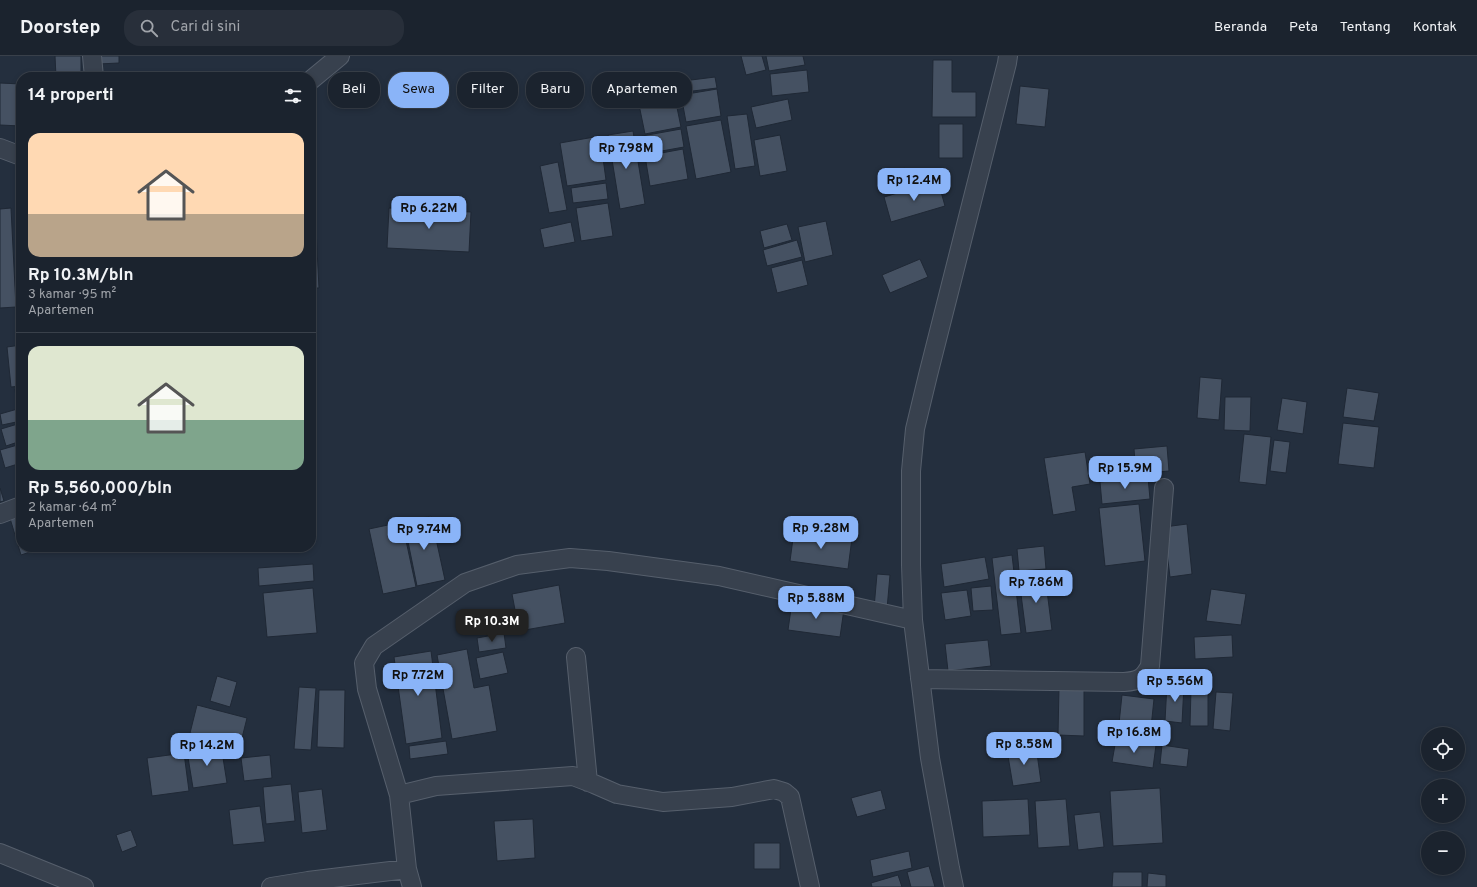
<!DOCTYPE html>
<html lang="id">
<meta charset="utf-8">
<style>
:root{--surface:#1b232e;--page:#282f3a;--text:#f1f3f6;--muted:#a0a4aa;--line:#39404a;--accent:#8ab4f8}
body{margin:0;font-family:Overpass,sans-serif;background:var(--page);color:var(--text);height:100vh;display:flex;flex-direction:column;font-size:15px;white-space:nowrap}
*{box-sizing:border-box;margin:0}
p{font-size:13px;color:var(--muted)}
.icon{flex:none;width:22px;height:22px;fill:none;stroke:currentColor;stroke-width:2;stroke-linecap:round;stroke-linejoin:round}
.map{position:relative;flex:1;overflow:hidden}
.panel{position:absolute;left:16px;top:16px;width:300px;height:480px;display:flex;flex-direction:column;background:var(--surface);border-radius:16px;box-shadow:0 2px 6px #0003,0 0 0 1px var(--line)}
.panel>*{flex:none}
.top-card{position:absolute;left:328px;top:16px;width:380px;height:36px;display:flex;gap:8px}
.controls{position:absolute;left:1421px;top:671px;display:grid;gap:8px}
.controls a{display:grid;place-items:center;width:44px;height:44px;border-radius:50%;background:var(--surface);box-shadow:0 2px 6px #0003,0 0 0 1px var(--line);font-size:20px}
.price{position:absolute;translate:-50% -34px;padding:0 9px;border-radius:8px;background:var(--accent);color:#111;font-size:13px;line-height:26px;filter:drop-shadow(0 1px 2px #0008)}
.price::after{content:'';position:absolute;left:50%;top:24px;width:12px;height:9px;margin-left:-6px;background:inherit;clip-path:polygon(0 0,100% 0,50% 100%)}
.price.current{background:#222;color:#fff}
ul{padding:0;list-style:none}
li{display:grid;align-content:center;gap:8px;height:212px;padding:0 12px}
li+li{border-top:1px solid var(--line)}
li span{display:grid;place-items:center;height:124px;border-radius:12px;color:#555}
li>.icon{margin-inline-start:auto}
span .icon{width:72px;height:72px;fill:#fffc;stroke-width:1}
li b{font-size:17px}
h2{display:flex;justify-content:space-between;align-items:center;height:48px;padding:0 12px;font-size:17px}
.pill{padding:0 14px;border-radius:16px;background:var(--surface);box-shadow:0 2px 6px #0003,0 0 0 1px var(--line);font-size:14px;line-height:36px}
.pill.current{background:var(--accent);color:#111}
header{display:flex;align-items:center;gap:24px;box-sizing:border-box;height:56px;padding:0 20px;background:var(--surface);border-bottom:1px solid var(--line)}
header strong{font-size:19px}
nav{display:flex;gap:22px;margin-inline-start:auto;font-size:14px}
.search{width:280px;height:36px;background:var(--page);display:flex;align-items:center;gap:10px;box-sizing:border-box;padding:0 14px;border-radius:16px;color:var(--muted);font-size:15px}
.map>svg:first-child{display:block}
.building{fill:#455162;stroke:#1f2835}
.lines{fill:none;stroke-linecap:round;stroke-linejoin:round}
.street-casing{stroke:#565f6c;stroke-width:20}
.street{stroke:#38414e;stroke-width:18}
</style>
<header>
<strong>Doorstep</strong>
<div class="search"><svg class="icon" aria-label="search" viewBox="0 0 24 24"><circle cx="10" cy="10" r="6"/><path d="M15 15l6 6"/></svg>Cari di sini</div>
<nav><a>Beranda</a><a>Peta</a><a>Tentang</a><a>Kontak</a></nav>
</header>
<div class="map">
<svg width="1477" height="831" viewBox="0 0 1477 831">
<rect width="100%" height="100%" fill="#242f3e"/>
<path class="building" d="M 55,0 L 81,0 L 81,21 L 56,21 Z
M 97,0 L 119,0 L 119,7 L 98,8 Z
M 741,0 L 762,0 L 766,14 L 746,19 Z
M 766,0 L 803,0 L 805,9 L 769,15 Z
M 933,4 L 952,4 L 952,36 L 976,36 L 976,61 L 932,61 Z
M 807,14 L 809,36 L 772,40 L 770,18 Z
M 168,20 L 168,21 L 112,21 Z
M 715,21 L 717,32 L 685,36 L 683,25 Z
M 0,27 L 21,28 L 21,70 L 0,69 Z
M 1020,30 L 1049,33 L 1045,71 L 1016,68 Z
M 673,32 L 681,71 L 645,78 L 637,39 Z
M 717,33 L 721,60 L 686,66 L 681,39 Z
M 788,43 L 792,64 L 756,72 L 751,51 Z
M 747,58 L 755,110 L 735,113 L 727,60 Z
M 721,64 L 731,116 L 696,123 L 686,70 Z
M 939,68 L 963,68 L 963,102 L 939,102 Z
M 681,73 L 684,91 L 645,98 L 642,80 Z
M 633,75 L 645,148 L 620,153 L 608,79 Z
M 780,79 L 787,115 L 760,120 L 754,84 Z
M 600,80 L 606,124 L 567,130 L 560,87 Z
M 683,93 L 688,123 L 650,130 L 645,100 Z
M 558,106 L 567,154 L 549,157 L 540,110 Z
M 905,112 L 909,128 L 885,134 L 881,118 Z
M 938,125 L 945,150 L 891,166 L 884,141 Z
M 606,127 L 608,143 L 573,147 L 571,132 Z
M 20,130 L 21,130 L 21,147 L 20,147 Z
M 608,147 L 613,180 L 581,185 L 576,152 Z
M 11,152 L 16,251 L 0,252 L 0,153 Z
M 389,152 L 471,156 L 469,196 L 387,192 Z
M 311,154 L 315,154 L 319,232 L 311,232 Z
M 826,165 L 833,199 L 805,206 L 798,171 Z
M 571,166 L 575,186 L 544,192 L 540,173 Z
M 787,168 L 792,184 L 764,192 L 760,175 Z
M 797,184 L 802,201 L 767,210 L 763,194 Z
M 17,202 L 21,202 L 21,228 L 18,228 Z
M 920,203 L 928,221 L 890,237 L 882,219 Z
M 802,204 L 808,229 L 777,237 L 771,212 Z
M 19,232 L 21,232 L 21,253 L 19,253 Z
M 21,289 L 21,330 L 11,331 L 7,291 Z
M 1200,321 L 1222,323 L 1219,364 L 1197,362 Z
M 1347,332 L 1379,337 L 1374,365 L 1343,361 Z
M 15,333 L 21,333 L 21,349 L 17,350 Z
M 1225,341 L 1251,341 L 1250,375 L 1224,374 Z
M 1282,342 L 1307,346 L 1303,378 L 1277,374 Z
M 21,352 L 21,365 L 2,369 L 0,358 Z
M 21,367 L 21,385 L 6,390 L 1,373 Z
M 1343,367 L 1379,371 L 1374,412 L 1338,408 Z
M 1244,378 L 1271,381 L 1266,429 L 1239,426 Z
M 1274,384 L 1290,386 L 1286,417 L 1270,415 Z
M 21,388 L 21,407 L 5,412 L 0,394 Z
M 1167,390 L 1169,415 L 1136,418 L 1134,393 Z
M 1085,396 L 1090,428 L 1072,431 L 1076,455 L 1053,459 L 1044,402 Z
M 1148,421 L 1150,443 L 1102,448 L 1100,426 Z
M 0,432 L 4,445 L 0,446 Z
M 1139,448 L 1145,505 L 1105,510 L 1099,452 Z
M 21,455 L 21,491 L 45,491 L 21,499 L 9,459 Z
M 431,460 L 445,524 L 417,530 L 404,466 Z
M 402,466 L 416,531 L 383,538 L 369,473 Z
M 1187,468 L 1192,518 L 1170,521 L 1164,471 Z
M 794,475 L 852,482 L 848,513 L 790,505 Z
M 1044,490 L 1046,513 L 1019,515 L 1017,493 Z
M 1012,499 L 1021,577 L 1001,579 L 992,502 Z
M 985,501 L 989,523 L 944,531 L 941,508 Z
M 313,508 L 314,525 L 259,530 L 258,512 Z
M 877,518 L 890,519 L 887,553 L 874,552 Z
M 1045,519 L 1052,574 L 1026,577 L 1019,523 Z
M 559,529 L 565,567 L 519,575 L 512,538 Z
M 991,530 L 993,554 L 973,555 L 971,532 Z
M 313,532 L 317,577 L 267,581 L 263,537 Z
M 1211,533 L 1246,538 L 1241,569 L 1206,565 Z
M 967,534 L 971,560 L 945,564 L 941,537 Z
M 792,546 L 844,553 L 840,581 L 788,574 Z
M 504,577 L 506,592 L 479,596 L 477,582 Z
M 1232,579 L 1233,601 L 1195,603 L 1194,581 Z
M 988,584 L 991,610 L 948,615 L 945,588 Z
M 467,593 L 474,632 L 489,629 L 497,675 L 452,683 L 437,599 Z
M 431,595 L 442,682 L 406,688 L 394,601 Z
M 503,596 L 508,617 L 480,623 L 476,602 Z
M 217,620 L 237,626 L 230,651 L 210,645 Z
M 1167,628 L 1184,629 L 1182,667 L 1165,665 Z
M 299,631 L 316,632 L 311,694 L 294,693 Z
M 1059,631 L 1084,632 L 1084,680 L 1058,679 Z
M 1191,633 L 1208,634 L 1208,670 L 1190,670 Z
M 319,634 L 345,634 L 344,692 L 317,691 Z
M 1216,636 L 1233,637 L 1230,675 L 1213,673 Z
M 1122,639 L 1154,643 L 1150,681 L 1118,677 Z
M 197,649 L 247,662 L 240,690 L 190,677 Z
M 1116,683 L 1156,689 L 1153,712 L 1112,706 Z
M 446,685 L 448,698 L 410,703 L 409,690 Z
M 221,689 L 227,727 L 193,732 L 187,695 Z
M 1162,689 L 1189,693 L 1187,711 L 1160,708 Z
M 1036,690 L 1041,726 L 1013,730 L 1007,694 Z
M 184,697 L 189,735 L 152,740 L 147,702 Z
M 270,699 L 272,722 L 244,725 L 241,702 Z
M 291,728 L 295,765 L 266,768 L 263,731 Z
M 1160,732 L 1163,787 L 1113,790 L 1110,735 Z
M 322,733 L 327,774 L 302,777 L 298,736 Z
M 881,734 L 886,753 L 857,761 L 851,742 Z
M 1028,743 L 1030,779 L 983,781 L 982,745 Z
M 1066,743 L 1070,790 L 1038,792 L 1035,745 Z
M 260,750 L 265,786 L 233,789 L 229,754 Z
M 1100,756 L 1104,791 L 1078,794 L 1074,759 Z
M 533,763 L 535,802 L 497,805 L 494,765 Z
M 131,774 L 137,790 L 122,796 L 116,779 Z
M 754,787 L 780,787 L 780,813 L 754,813 Z
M 909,795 L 912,812 L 873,821 L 870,804 Z
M 929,810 L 935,831 L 911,831 L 907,816 Z
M 1113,816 L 1142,816 L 1142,831 L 1112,831 Z
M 1148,817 L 1166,819 L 1166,831 L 1147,831 Z
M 898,819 L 902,831 L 872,831 L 871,827 Z"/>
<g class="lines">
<g class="street-casing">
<path id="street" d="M 92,0 L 94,21
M 311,24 L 340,0
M 0,92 L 21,100
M 0,458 L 21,450
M 576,601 L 588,726
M 920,623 L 1124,626 C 1138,625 1143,623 1150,610 L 1164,432
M 399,739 L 367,633 L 364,607 L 374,590 L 465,527 L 517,509 L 570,502 L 608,505 L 719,520 L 913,564
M 0,797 L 84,831
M 271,831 L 308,825 L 407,813
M 412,831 L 407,813 L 399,739 L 436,730 L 573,720 L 594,728 L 617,738 L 663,746 L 732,741 L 774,733 L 784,736 L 790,741 L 810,831
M 954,831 L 950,812 L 930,702 L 913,564 L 911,509 L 911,415 L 915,373 L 928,319 L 1007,7 L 1008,0"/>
</g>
<use href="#street" class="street"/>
</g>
</svg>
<div class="controls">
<a><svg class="icon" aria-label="locate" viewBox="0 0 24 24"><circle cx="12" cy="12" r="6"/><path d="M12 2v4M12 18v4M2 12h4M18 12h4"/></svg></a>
<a>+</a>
<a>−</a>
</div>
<b class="price" style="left:626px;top:114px">Rp 7.98M</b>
<b class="price" style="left:914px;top:146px">Rp 12.4M</b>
<b class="price" style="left:429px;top:174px">Rp 6.22M</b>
<b class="price" style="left:1125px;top:434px">Rp 15.9M</b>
<b class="price" style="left:821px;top:494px">Rp 9.28M</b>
<b class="price" style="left:424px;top:495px">Rp 9.74M</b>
<b class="price" style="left:1036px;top:548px">Rp 7.86M</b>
<b class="price" style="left:816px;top:564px">Rp 5.88M</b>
<b class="price current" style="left:492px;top:587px">Rp 10.3M</b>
<b class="price" style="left:418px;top:641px">Rp 7.72M</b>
<b class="price" style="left:1175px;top:647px">Rp 5.56M</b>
<b class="price" style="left:1134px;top:698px">Rp 16.8M</b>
<b class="price" style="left:1024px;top:710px">Rp 8.58M</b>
<b class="price" style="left:207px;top:711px">Rp 14.2M</b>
<div class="top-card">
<a class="pill">Beli</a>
<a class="pill current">Sewa</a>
<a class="pill">Filter</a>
<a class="pill">Baru</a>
<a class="pill">Apartemen</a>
</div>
<section class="panel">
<h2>14 properti<svg class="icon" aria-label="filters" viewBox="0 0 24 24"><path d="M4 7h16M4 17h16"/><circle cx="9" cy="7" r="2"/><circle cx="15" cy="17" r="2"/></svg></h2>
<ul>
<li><span style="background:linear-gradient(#ffd9b3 65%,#b9a48a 0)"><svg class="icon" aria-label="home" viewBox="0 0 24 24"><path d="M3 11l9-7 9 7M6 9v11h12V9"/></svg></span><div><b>Rp 10.3M/bln</b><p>3 kamar · 95 m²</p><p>Apartemen</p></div></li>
<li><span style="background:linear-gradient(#dfe7d0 60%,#7fa58c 0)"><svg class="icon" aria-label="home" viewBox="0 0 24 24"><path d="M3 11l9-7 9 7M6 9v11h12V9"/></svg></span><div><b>Rp 5,560,000/bln</b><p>2 kamar · 64 m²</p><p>Apartemen</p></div></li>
</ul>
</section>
</div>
